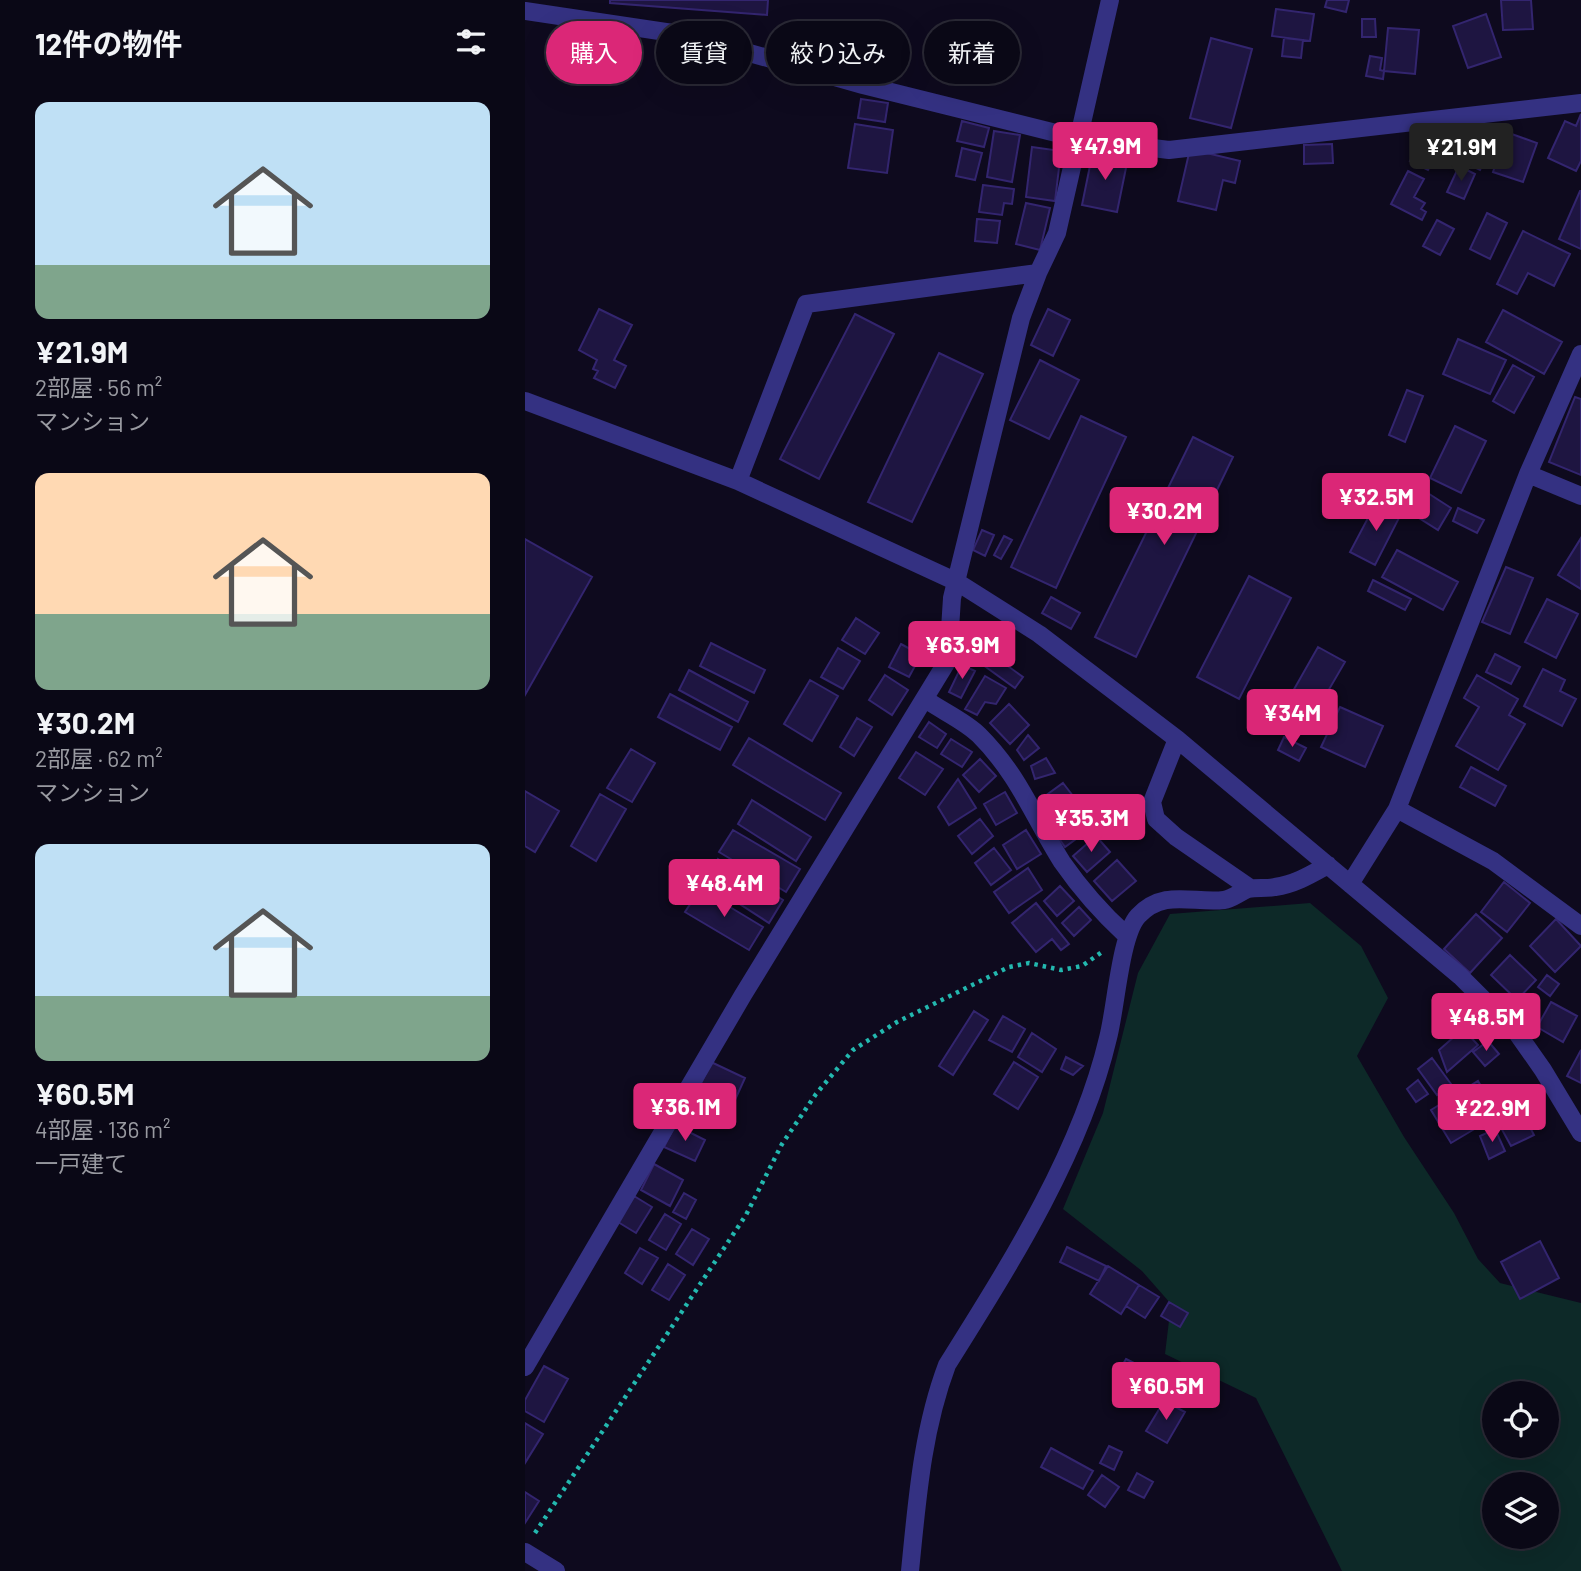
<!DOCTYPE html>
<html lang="ja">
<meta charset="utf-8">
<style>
:root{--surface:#0a0816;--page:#13111f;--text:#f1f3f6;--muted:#999aa1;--line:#2a2935;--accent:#db2777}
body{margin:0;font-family:Barlow,"Noto Sans JP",sans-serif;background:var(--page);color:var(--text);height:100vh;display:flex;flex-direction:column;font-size:26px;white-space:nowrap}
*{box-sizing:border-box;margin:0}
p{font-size:23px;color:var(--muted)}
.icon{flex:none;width:38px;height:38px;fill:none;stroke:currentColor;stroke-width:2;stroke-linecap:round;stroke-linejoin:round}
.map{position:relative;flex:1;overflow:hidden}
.panel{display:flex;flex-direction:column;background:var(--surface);width:525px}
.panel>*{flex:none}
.guide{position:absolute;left:21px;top:21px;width:665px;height:63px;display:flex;gap:14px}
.fabs{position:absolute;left:957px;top:1381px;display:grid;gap:14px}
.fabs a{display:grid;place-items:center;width:77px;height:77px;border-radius:50%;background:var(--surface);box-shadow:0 7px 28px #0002,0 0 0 2px var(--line);font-size:35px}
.price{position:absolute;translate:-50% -60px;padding:0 16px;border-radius:7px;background:var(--accent);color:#fff;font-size:23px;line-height:46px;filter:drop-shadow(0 2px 4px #0008)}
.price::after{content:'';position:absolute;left:50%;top:42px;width:21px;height:16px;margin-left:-10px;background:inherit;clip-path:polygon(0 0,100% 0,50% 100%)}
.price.current{background:#222;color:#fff}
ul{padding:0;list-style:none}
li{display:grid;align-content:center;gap:14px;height:371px;padding:0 35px}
li span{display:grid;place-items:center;height:217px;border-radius:14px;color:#555}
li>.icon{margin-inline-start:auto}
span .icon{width:126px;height:126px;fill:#fffc;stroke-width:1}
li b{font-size:30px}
h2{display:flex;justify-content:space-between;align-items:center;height:84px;padding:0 35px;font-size:30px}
.chip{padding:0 24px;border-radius:32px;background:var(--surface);box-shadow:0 7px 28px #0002,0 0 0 2px var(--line);font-size:24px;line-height:63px}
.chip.current{background:var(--accent);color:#fff}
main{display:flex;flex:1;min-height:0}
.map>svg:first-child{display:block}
.green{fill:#0d2928;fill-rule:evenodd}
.building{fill:#1e1541;stroke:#33256f;stroke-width:2}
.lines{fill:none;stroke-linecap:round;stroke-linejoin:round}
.path{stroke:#23b8af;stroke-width:4.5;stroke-dasharray:3.5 5;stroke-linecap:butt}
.minor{stroke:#343182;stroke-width:18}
</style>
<main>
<section class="panel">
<h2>12件の物件<svg class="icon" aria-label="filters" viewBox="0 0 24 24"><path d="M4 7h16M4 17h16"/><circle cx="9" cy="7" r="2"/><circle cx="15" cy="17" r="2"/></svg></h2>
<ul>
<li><span style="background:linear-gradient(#bfe0f5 75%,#7fa58c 0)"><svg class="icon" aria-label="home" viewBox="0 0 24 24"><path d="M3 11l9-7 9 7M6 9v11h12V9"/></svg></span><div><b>¥21.9M</b><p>2部屋 · 56 m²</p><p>マンション</p></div></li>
<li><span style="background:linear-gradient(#ffd9b3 65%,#7fa58c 0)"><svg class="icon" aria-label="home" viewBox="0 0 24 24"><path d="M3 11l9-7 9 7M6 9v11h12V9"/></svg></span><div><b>¥30.2M</b><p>2部屋 · 62 m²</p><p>マンション</p></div></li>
<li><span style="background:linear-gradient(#bfe0f5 70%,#7fa58c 0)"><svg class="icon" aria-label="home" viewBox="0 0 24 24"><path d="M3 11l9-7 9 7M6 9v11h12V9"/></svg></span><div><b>¥60.5M</b><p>4部屋 · 136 m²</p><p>一戸建て</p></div></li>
</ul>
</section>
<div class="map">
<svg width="1056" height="1571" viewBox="0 0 1056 1571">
<rect width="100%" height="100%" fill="#0e0a1e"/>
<path class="green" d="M 785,903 L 836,946 L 863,998 L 832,1056 L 879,1137 L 929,1213 L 953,1259 L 975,1283 L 1056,1303 L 1056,1571 L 817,1571 L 731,1398 L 640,1354 L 646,1304 L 617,1271 L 538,1209 L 578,1113 L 613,973 L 645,914 ZM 970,1393 L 1022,1393 L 1022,1446 L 970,1446 ZM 970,1484 L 1022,1484 L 1022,1536 L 970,1536 Z"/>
<path class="building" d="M 85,0 L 243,0 L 242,15 L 85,3 Z
M 802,0 L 824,0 L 821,12 L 800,7 Z
M 976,0 L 1006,0 L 1008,29 L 978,30 Z
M 751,9 L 789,14 L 785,41 L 747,36 Z
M 961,14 L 976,57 L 943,68 L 928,26 Z
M 837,19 L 850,19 L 851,37 L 837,37 Z
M 863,28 L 894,30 L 890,74 L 859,71 Z
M 686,38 L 727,49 L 706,128 L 665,118 Z
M 759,38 L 778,40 L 776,58 L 757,56 Z
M 845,56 L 857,58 L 855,70 L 859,71 L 858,79 L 841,76 Z
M 336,99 L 363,103 L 360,122 L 333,118 Z
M 1056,114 L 1056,161 L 1051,171 L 1023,158 L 1040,121 L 1051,126 Z
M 437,121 L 464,128 L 459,147 L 432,141 Z
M 330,124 L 368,130 L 362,173 L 323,168 Z
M 469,131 L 495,135 L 487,182 L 462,177 Z
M 981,132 L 1012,143 L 998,182 L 968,172 Z
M 899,134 L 917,143 L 903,170 L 885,161 Z
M 950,134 L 968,143 L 955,170 L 937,161 Z
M 807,144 L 808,163 L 779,164 L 779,145 Z
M 507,147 L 536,151 L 530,201 L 501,197 Z
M 437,148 L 457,153 L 450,180 L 431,176 Z
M 665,149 L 715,161 L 710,183 L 698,180 L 691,210 L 653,201 Z
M 568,151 L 603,158 L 592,212 L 557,205 Z
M 934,166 L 950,174 L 939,199 L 922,192 Z
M 883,171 L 899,179 L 889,197 L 900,203 L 896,209 L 901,212 L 897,220 L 866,204 Z
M 458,185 L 489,189 L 487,204 L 479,203 L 477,215 L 454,212 Z
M 1055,191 L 1056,191 L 1056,249 L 1034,239 Z
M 501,203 L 525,208 L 515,250 L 491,244 Z
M 962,213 L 982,223 L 965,259 L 945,249 Z
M 452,219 L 475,221 L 472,243 L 450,241 Z
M 912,220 L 929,229 L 915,255 L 898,246 Z
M 998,231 L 1045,254 L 1029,286 L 1003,273 L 992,294 L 972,284 Z
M 74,309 L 107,325 L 89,360 L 101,366 L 90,388 L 69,378 L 73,371 L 68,369 L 72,360 L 54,350 Z
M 523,309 L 545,320 L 528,356 L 506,345 Z
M 978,310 L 1037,342 L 1019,374 L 961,342 Z
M 330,314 L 369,334 L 294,479 L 255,459 Z
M 933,339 L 981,360 L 965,394 L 918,374 Z
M 414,353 L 458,374 L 387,522 L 343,502 Z
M 515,360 L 554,380 L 524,439 L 485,420 Z
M 988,365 L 1009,377 L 989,413 L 968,401 Z
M 882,390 L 898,396 L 880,442 L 864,435 Z
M 1050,397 L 1056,399 L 1056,475 L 1024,462 Z
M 556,416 L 601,437 L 531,588 L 486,567 Z
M 930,426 L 961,441 L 936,493 L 905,478 Z
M 668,437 L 708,457 L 611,657 L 570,637 Z
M 881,479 L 926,508 L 913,530 L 867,501 Z
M 852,501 L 876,514 L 850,565 L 825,552 Z
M 933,508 L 959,520 L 952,533 L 928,521 Z
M 457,530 L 469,535 L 460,556 L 448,550 Z
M 479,536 L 487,540 L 476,559 L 469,555 Z
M 1056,538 L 1056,589 L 1033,575 Z
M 0,539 L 67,577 L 0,695 Z
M 872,550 L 933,582 L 918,610 L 857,577 Z
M 981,567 L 1008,578 L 985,634 L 957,622 Z
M 724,576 L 766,598 L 714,699 L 672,677 Z
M 848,580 L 886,599 L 880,610 L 843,591 Z
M 526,597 L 555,613 L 546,629 L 517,613 Z
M 1022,599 L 1053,614 L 1031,658 L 1000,642 Z
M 331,618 L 354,633 L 340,654 L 317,640 Z
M 186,643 L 240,670 L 229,693 L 175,666 Z
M 376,644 L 396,655 L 384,677 L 364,667 Z
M 793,647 L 820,662 L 785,722 L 759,707 Z
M 313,648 L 335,661 L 318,689 L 296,677 Z
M 462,651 L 498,677 L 490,688 L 454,662 Z
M 970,654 L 995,667 L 986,684 L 961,672 Z
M 437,665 L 450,671 L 436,698 L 424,692 Z
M 1018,669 L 1040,680 L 1035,691 L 1051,699 L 1037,726 L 999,706 Z
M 164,670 L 223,702 L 213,722 L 154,690 Z
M 360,675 L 383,690 L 367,715 L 344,700 Z
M 952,675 L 993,699 L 984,715 L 1000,724 L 973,770 L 931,746 L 954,707 L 939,698 Z
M 460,676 L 481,688 L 471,704 L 460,702 L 452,715 L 440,709 Z
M 285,680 L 313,696 L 287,741 L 259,724 Z
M 145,694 L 207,727 L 195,750 L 133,717 Z
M 484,704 L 504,725 L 485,744 L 465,723 Z
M 815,707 L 858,726 L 840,767 L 796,747 Z
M 332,718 L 347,727 L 329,756 L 315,747 Z
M 404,722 L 421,734 L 412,748 L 394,737 Z
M 503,735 L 514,748 L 499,760 L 492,750 Z
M 759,737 L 781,748 L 774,761 L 753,750 Z
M 224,738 L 316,793 L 300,820 L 208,765 Z
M 426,739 L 447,752 L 437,767 L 416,754 Z
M 106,749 L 130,763 L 107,802 L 82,788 Z
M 391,752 L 418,769 L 400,795 L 374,778 Z
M 521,758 L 530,773 L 510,779 L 506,766 Z
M 455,759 L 471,776 L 454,792 L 438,775 Z
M 946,767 L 981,786 L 970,806 L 935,787 Z
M 433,779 L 451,808 L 424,825 L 413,807 Z
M 538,783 L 548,796 L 525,812 L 516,799 Z
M 0,791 L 34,811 L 10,852 L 0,846 Z
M 480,792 L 492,813 L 471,825 L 459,804 Z
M 75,794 L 101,809 L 71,861 L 46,846 Z
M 227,800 L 286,837 L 271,861 L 213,824 Z
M 552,808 L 566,828 L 540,847 L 526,827 Z
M 455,819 L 468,836 L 447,854 L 433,836 Z
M 208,830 L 275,869 L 261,892 L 194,852 Z
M 501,830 L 516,854 L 492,869 L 478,845 Z
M 571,836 L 585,852 L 562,872 L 548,856 Z
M 469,848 L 486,870 L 466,885 L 450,863 Z
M 193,859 L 258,900 L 244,923 L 179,881 Z
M 592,860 L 611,881 L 587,901 L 569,881 Z
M 503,868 L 517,890 L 484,913 L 469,892 Z
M 979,882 L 1005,903 L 982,932 L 956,912 Z
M 535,886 L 549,901 L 532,916 L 519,901 Z
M 175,889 L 238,927 L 224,950 L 160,912 Z
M 511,903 L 544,944 L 536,950 L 527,939 L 511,952 L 487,923 Z
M 554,907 L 566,920 L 549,936 L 537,923 Z
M 951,914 L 977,938 L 945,973 L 919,949 Z
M 1031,919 L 1056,946 L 1030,972 L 1005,946 Z
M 985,955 L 1011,980 L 992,1000 L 966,975 Z
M 1022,975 L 1034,984 L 1025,996 L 1013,987 Z
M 1026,1002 L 1052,1016 L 1038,1042 L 1012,1027 Z
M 449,1011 L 463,1020 L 428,1075 L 414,1066 Z
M 478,1016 L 500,1029 L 487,1052 L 464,1040 Z
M 938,1029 L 953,1045 L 922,1072 L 914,1050 Z
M 507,1033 L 531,1049 L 517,1072 L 493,1057 Z
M 963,1041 L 974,1054 L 960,1066 L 948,1052 Z
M 1056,1050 L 1056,1083 L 1042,1076 Z
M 541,1057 L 558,1066 L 548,1075 L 536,1069 Z
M 907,1058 L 926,1084 L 912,1095 L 893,1069 Z
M 186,1062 L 220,1078 L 205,1111 L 171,1094 Z
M 489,1062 L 513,1077 L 493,1109 L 469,1094 Z
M 893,1080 L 903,1094 L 891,1102 L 882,1089 Z
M 953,1081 L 973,1115 L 926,1143 L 906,1110 Z
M 998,1114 L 1009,1135 L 986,1146 L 975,1126 Z
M 150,1125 L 180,1140 L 170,1161 L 139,1147 Z
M 970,1129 L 980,1151 L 964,1159 L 955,1136 Z
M 129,1164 L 158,1180 L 145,1206 L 116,1190 Z
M 159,1193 L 171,1200 L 161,1219 L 148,1212 Z
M 109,1196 L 127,1207 L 111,1233 L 93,1222 Z
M 140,1214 L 156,1224 L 141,1250 L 124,1240 Z
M 167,1229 L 184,1239 L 168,1265 L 151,1254 Z
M 1015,1241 L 1034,1278 L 995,1299 L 976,1262 Z
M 542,1247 L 581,1266 L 574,1281 L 535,1262 Z
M 115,1248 L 133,1258 L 117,1284 L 100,1273 Z
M 143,1264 L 160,1275 L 144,1300 L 127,1290 Z
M 583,1266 L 614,1285 L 596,1314 L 565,1294 Z
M 614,1285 L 634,1297 L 620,1318 L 601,1306 Z
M 644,1302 L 663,1313 L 655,1327 L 636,1316 Z
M 601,1359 L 615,1366 L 607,1379 L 594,1371 Z
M 19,1366 L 43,1379 L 19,1422 L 0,1411 L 0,1400 Z
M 639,1401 L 660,1412 L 642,1443 L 621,1431 Z
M 0,1423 L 18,1434 L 0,1463 Z
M 584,1446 L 597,1452 L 589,1470 L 575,1463 Z
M 526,1448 L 568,1471 L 558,1489 L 516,1467 Z
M 612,1473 L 628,1482 L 619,1498 L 603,1490 Z
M 577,1475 L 594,1487 L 580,1507 L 563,1495 Z
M 0,1492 L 14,1501 L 0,1523 Z"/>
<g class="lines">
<path class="path" d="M 10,1533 L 221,1215 L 257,1144 L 291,1094 L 328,1050 L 372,1022 L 484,967 L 504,963 L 536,970 L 557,966 L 577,952"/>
<path class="minor" d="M 0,11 L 161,35 L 338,85 L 555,139 L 644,150 L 1056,103
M 0,401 L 213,481 L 432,582 L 514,634 L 652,739 L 935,976 L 992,1033 L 1018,1070 L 1056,1133
M 1003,474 L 1056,496
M 213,481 L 281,304 L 513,273
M 400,699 C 417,711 440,721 454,735 C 494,775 508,816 537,862 C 555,888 578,914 601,935
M 652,739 L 627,802 L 631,819 L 651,837 L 725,888
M 872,809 L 968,861 L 1056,926
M 825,884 L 872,809 L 1003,474 L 1056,354
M 0,1367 L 218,995 L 423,660 L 427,598 L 496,318 L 513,273 L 532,233 L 585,0
M 0,1552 L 31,1571
M 385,1571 C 392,1502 397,1431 422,1365 C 484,1266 556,1153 583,1038 C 591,1008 595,936 613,916 C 639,888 669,904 699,900 C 707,899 715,892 723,889 C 731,887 741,889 750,887 C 770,884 785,875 803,865"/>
</g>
</svg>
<div class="fabs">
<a><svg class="icon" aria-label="locate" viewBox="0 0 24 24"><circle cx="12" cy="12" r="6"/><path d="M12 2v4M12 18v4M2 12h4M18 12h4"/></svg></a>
<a><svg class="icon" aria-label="layers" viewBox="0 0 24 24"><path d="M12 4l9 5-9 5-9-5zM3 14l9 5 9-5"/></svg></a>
</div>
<b class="price" style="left:580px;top:182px">¥47.9M</b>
<b class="price current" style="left:936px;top:183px">¥21.9M</b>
<b class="price" style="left:851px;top:533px">¥32.5M</b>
<b class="price" style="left:639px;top:547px">¥30.2M</b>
<b class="price" style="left:437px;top:681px">¥63.9M</b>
<b class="price" style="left:767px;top:749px">¥34M</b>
<b class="price" style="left:566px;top:854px">¥35.3M</b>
<b class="price" style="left:199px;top:919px">¥48.4M</b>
<b class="price" style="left:961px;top:1053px">¥48.5M</b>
<b class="price" style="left:160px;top:1143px">¥36.1M</b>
<b class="price" style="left:967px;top:1144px">¥22.9M</b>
<b class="price" style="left:641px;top:1422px">¥60.5M</b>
<div class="guide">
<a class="chip current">購入</a>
<a class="chip">賃貸</a>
<a class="chip">絞り込み</a>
<a class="chip">新着</a>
</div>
</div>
</main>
